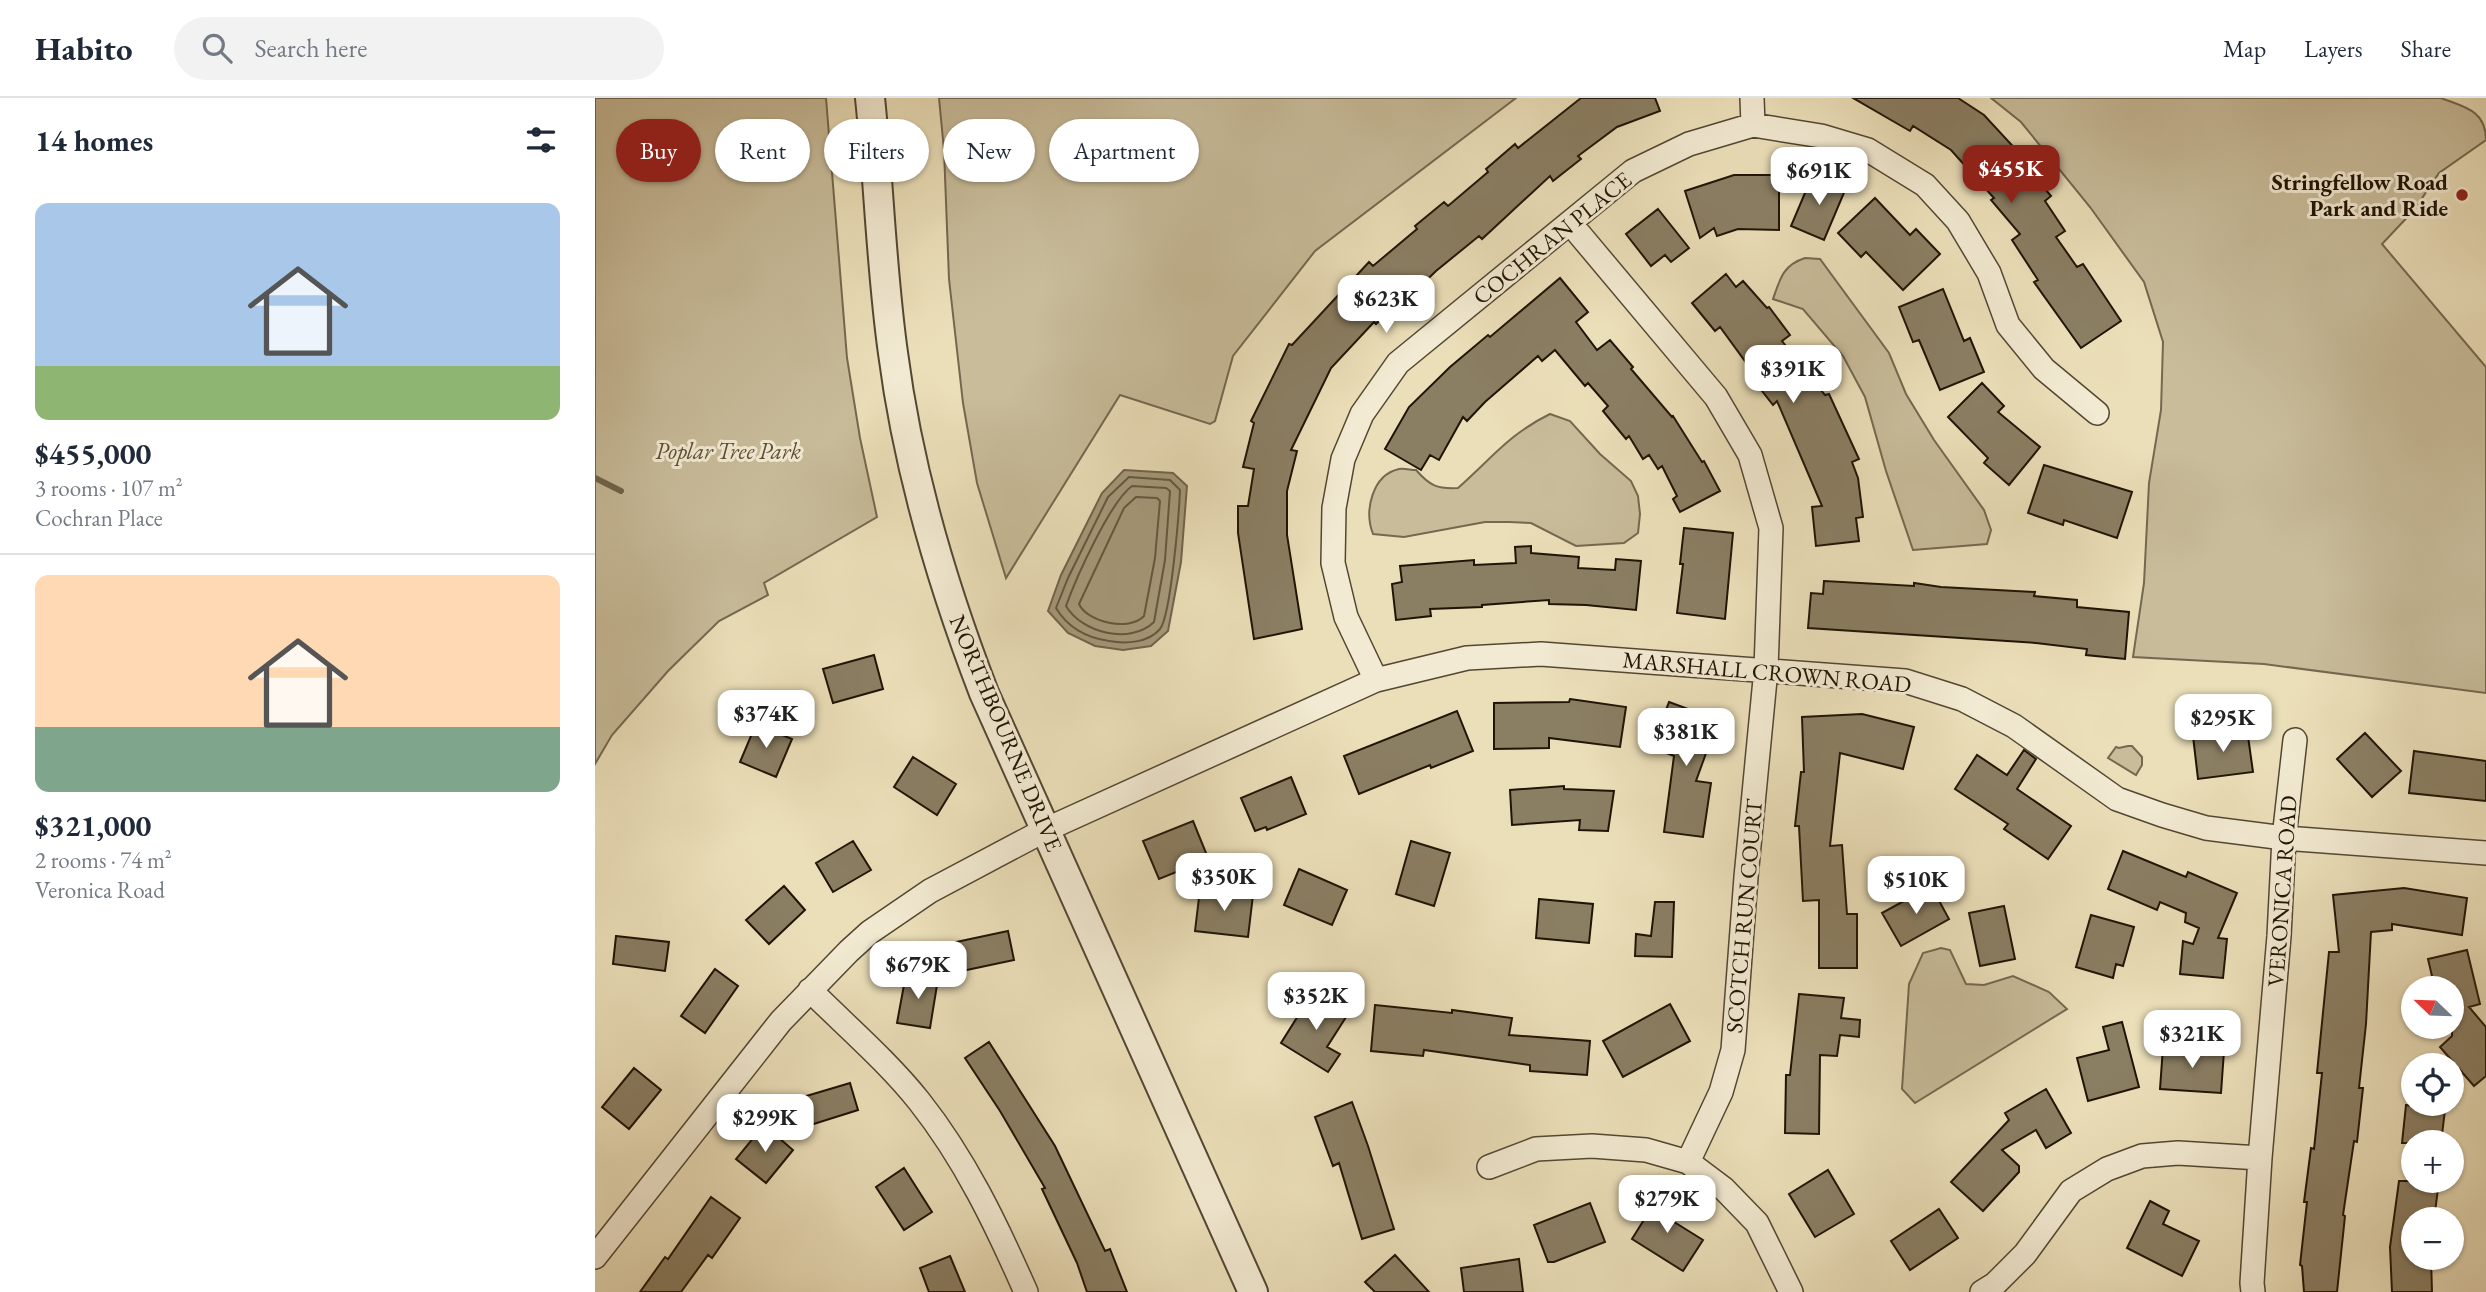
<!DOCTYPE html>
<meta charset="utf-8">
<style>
:root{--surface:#fff;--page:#f2f2f3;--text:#1f2937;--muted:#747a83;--line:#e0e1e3;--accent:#8f2418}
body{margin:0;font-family:"EB Garamond",serif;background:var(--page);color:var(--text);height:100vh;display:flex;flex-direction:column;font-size:26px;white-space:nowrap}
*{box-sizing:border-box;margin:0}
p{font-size:23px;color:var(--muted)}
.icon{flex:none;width:38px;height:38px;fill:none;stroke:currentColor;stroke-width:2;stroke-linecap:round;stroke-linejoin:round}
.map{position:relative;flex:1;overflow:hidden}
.side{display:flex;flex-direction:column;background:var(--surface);width:595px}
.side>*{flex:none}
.banner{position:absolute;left:21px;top:21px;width:665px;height:63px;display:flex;gap:14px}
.needle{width:46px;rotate:293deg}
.controls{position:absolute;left:1806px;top:878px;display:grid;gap:14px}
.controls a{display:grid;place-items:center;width:63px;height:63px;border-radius:50%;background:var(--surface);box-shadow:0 2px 5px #0004;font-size:35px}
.price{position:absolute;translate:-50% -60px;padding:0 16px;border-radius:14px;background:#fff;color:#222;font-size:23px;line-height:46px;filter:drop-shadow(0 2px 4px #0008)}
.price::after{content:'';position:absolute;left:50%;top:42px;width:21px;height:16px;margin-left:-10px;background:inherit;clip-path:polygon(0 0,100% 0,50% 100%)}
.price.on{background:var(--accent);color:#fff}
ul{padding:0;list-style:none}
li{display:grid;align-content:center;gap:14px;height:371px;padding:0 35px}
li+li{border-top:2px solid var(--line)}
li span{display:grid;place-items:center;height:217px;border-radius:14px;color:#555}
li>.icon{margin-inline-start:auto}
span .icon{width:126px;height:126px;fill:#fffc;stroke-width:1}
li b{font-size:30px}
h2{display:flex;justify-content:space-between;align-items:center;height:84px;padding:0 35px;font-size:30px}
.pill{padding:0 24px;border-radius:32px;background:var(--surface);box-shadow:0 2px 5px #0004;font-size:24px;line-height:63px}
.pill.on{background:var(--accent);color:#fff}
header{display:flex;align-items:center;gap:42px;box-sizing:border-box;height:98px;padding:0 35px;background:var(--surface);border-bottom:2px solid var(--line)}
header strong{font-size:33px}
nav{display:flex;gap:38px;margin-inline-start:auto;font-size:24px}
.search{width:490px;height:63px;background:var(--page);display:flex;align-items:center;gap:18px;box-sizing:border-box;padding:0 24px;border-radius:38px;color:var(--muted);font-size:26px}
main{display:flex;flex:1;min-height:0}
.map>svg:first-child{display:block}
.green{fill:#c8bc9a;stroke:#746850;stroke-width:2}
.water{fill:#a69a7c;stroke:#70644c;stroke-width:2}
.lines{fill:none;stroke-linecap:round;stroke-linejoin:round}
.shore{stroke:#635740;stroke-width:2}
.stream{stroke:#70644c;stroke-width:6}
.building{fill:#8a7e63;stroke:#201405;stroke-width:2}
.minor-casing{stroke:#534732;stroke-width:26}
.tertiary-casing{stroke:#534732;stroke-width:32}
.minor{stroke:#f2ead2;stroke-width:23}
.tertiary{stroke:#f2ead2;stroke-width:28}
.poi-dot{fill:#8f2418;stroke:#f2ead2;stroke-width:2.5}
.labels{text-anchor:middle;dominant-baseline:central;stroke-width:6;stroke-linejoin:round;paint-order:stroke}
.poi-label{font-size:23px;font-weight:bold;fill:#201405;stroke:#f2ead2;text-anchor:end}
.street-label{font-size:23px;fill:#201405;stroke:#f2ead2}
.park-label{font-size:23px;font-style:italic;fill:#5b4f39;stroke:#f2ead2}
</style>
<header>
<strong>Habito</strong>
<div class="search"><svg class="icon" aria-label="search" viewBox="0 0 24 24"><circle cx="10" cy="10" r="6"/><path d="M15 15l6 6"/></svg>Search here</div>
<nav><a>Map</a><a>Layers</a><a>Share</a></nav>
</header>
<main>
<section class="side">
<h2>14 homes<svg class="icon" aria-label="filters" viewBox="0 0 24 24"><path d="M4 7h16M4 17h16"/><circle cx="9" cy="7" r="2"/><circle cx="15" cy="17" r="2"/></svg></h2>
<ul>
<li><span style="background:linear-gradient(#a9c7e8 75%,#8fb573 0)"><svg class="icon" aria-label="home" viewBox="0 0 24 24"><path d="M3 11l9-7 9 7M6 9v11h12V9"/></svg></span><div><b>$455,000</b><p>3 rooms · 107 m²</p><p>Cochran Place</p></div></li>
<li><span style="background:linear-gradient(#ffd9b3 70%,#7fa58c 0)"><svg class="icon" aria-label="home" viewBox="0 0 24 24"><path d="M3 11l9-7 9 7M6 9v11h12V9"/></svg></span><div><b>$321,000</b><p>2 rooms · 74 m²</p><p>Veronica Road</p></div></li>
</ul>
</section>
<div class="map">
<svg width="1891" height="1194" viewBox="0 0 1891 1194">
<rect width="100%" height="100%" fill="#ebdfb9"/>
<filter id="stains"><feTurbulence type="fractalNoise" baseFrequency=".00286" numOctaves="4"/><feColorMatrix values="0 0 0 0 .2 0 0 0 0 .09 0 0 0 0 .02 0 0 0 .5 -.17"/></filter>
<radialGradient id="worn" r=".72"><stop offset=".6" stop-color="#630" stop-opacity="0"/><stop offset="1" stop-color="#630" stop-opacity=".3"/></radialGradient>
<path class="green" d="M 0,0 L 231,0 L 252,260 L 265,340 L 282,419 L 169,485 L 173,497 L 124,523 L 73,573 L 17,637 L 0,666 Z
M 344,0 L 921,0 L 720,153 L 638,258 L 620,323 L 615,326 L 525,297 L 411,480 L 382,385 L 368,305 L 354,181 L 349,52 Z
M 1396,0 L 1846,0 C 1869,9 1891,12 1891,42 L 1844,75 L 1819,112 L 1787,146 L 1891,269 L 1891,595 L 1669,566 L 1538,559 L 1549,485 L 1554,385 L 1566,312 L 1568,244 L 1549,184 L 1495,109 L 1426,24 Z
M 1210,160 L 1225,161 L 1294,255 L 1311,296 L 1339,342 L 1389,412 L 1396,432 L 1392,446 L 1318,452 L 1291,373 L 1270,299 L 1248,258 L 1208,211 L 1178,201 C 1185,181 1188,167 1210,160 Z
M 955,316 L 975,323 L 1005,356 L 1036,383 L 1043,398 L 1045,416 L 1043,435 L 1029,445 L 981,448 L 936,425 L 914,424 L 890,424 L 809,439 L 778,436 C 769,413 777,377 804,371 C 809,370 816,372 821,372 C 835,388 842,391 863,390 C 896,361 914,336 955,316 Z
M 1533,648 L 1537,648 L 1547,659 L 1547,667 L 1541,677 L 1513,660 L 1521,649 L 1524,650 Z
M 1346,850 L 1355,852 L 1371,886 L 1389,887 L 1418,878 L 1454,894 L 1472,911 L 1320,1005 L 1307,991 L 1314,886 L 1328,855 Z"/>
<path class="water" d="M 529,372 L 578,375 L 592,388 L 586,464 L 573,533 L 556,548 L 528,552 L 500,548 L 473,535 L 453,513 L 466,477 L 507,395 Z"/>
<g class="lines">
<path class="shore" d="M 534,379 L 575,382 L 585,392 C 584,415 576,517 565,531 C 553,545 531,546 514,543 C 493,540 473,530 461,510 L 473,480 L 513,399 Z
M 537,388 L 571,390 L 575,393 L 570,462 L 559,524 C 535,547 487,535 471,508 C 481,480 515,404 537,388 Z
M 541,399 L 562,400 L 565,403 L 560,460 L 549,518 C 534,534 492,524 484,506 L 529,410 Z"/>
<path class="stream" d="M 0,380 L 26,393"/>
</g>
<path class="building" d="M 986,0 L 1060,0 L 1065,13 L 1022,29 L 983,58 L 986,61 L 958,83 L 955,78 L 887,141 L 884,138 L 841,173 L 813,200 L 811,197 L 781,226 L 779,224 L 736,270 L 696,352 L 702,353 L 692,393 L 692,437 L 707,531 L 659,541 L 643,435 L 643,408 L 653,408 L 659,371 L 648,369 L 659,325 L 656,323 L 694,246 L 697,247 L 774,164 L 778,168 L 822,131 L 820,128 L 849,104 L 853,108 L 893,74 L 891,71 L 920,46 L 923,50 Z
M 1258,0 L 1363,0 L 1389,17 L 1426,57 L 1423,59 L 1456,98 L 1450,103 L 1470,133 L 1461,139 L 1482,169 L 1488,166 L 1526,223 L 1486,250 L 1439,184 L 1443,182 L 1417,142 L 1425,136 L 1396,102 L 1399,100 L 1356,52 L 1318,28 L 1315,33 Z
M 1218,76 L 1251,90 L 1229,142 L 1196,128 Z
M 1139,77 L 1184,77 L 1184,132 L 1143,131 L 1122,138 L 1119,130 L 1105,140 L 1090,93 Z
M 1280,100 L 1315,137 L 1321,131 L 1345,156 L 1308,192 L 1271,154 L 1266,159 L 1243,135 Z
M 1063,111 L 1094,150 L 1076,164 L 1070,157 L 1056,168 L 1031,136 Z
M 1131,176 L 1141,189 L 1148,183 L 1172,210 L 1174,209 L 1195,237 L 1187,243 L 1230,297 L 1234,296 L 1264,361 L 1257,364 L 1263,380 L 1268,419 L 1261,420 L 1264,443 L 1221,448 L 1217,409 L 1227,408 L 1182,303 L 1178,307 L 1157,280 L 1160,277 L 1125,229 L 1120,233 L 1097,205 Z
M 965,180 L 993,214 L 981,224 L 1002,252 L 1015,242 L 1038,269 L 1036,271 L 1077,319 L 1078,318 L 1107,364 L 1109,363 L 1125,393 L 1085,414 L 1078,401 L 1082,398 L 1067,368 L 1063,371 L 1054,357 L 1048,361 L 1034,338 L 1031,341 L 1008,313 L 1013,308 L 993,285 L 990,288 L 960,252 L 947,263 L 943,258 L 890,304 L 872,323 L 868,319 L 844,362 L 835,357 L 826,372 L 790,351 L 814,309 L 855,269 L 893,237 L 895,239 Z
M 1348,191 L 1369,243 L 1375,240 L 1389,274 L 1345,292 L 1324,242 L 1318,244 L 1304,209 Z
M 1387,285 L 1409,308 L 1403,314 L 1445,349 L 1414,387 L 1389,365 L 1393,360 L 1353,319 Z
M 1449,367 L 1537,394 L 1522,440 L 1469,422 L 1468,427 L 1433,415 Z
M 1089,430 L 1138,435 L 1130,521 L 1082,515 L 1088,466 L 1085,466 Z
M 936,448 L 936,455 L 984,459 L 983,470 L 1020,472 L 1021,461 L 1046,463 L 1041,512 L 991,507 L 954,506 L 954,502 L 887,507 L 887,509 L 835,511 L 836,518 L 801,522 L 797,486 L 807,484 L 805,468 L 879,462 L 879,467 L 921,465 L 920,449 Z
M 1229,483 L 1319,488 L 1319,485 L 1346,489 L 1440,494 L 1439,498 L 1482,502 L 1482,509 L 1534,514 L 1530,561 L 1491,557 L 1492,551 L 1441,545 L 1213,530 L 1216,495 L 1228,496 Z
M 279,557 L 288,591 L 238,605 L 228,571 Z
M 975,601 L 1031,609 L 1025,649 L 954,640 L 954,650 L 899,651 L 899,605 L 974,604 Z
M 1074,604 L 1123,622 L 1101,683 L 1116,685 L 1108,739 L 1069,734 L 1079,658 L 1071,655 L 1073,648 L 1059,643 Z
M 862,613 L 878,653 L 836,670 L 835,667 L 764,696 L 749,658 Z
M 1267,616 L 1319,629 L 1308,671 L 1245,655 L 1235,748 L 1247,747 L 1252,816 L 1262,816 L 1262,870 L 1224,870 L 1224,802 L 1208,803 L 1204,728 L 1200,728 L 1206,674 L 1209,674 L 1207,619 Z
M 161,626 L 197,641 L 181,679 L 145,664 Z
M 1652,631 L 1658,674 L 1603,681 L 1598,638 Z
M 1770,635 L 1806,673 L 1777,699 L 1742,661 Z
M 1429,652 L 1441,661 L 1422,691 L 1476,728 L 1453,761 L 1409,731 L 1413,726 L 1360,691 L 1382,657 L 1412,677 Z
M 1819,653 L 1891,663 L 1891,703 L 1814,695 Z
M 318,659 L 361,686 L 342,717 L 299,689 Z
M 696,679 L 711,716 L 672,732 L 671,729 L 660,733 L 646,700 Z
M 969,688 L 969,691 L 1019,693 L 1013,733 L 984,732 L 985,722 L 917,727 L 915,692 Z
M 598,723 L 611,755 L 611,762 L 564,781 L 548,743 Z
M 258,743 L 276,772 L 238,794 L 221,765 Z
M 816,743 L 855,755 L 839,808 L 801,796 Z
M 1528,753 L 1591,779 L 1593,774 L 1642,795 L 1623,840 L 1632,841 L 1628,880 L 1585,876 L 1588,843 L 1598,846 L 1604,830 L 1590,824 L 1591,815 L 1565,804 L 1562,812 L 1513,791 Z
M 704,771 L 752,792 L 737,827 L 689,807 Z
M 189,788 L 210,812 L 174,846 L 151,822 Z
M 1336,788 L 1354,821 L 1306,848 L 1287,815 Z
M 1809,790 L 1872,800 L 1867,837 L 1797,826 L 1797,832 L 1776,834 L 1771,926 L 1764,990 L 1768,990 L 1762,1044 L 1759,1043 L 1748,1117 L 1750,1118 L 1742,1194 L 1709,1194 L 1707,1168 L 1705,1167 L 1712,1104 L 1709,1104 L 1716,1050 L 1719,1051 L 1727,975 L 1722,975 L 1734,854 L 1744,854 L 1738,797 Z
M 605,791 L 658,797 L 653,839 L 600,833 Z
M 944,801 L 998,806 L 994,845 L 941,840 Z
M 1060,804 L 1079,804 L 1077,859 L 1040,858 L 1041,836 L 1056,838 Z
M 1409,808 L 1420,861 L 1385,868 L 1374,815 Z
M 1496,817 L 1539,829 L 1528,868 L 1521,866 L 1518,880 L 1481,869 Z
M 413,833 L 419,862 L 367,873 L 361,844 Z
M 21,838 L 74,844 L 70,873 L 18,866 Z
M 1872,852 L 1885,906 L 1874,909 L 1891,929 L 1891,978 L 1879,988 L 1845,949 L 1857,938 L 1857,891 L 1840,891 L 1833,861 Z
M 120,871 L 143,888 L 110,935 L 86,918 Z
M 311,876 L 343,881 L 335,930 L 302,925 Z
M 718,894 L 753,916 L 732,949 L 745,956 L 733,974 L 686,945 Z
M 1204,896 L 1249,900 L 1246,920 L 1265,922 L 1264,939 L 1245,937 L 1242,958 L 1225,957 L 1224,1036 L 1190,1035 L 1191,977 L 1195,977 Z
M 1075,906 L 1095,943 L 1028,979 L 1008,943 Z
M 780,907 L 857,915 L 857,912 L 917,920 L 914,937 L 995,943 L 992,977 L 935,973 L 935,967 L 829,952 L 828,958 L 776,953 Z
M 1527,924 L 1544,989 L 1493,1003 L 1482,960 L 1514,952 L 1508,929 Z
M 394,944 L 460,1048 L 510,1153 L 515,1151 L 532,1194 L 492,1194 L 482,1165 L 447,1091 L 450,1090 L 405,1013 L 370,960 Z
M 1568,949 L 1629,953 L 1626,995 L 1565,991 Z
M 39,970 L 66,992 L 34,1031 L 7,1009 Z
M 255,985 L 263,1012 L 206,1030 L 198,1002 Z
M 1451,991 L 1476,1035 L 1451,1050 L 1441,1032 L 1407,1052 L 1424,1068 L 1424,1074 L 1388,1113 L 1356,1084 L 1414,1022 L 1410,1015 Z
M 757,1004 L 773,1048 L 799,1131 L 767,1141 L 744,1065 L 738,1068 L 720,1019 Z
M 1811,1007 L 1850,1012 L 1846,1045 L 1807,1045 Z
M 169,1027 L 198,1052 L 171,1085 L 141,1061 Z
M 309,1070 L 337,1114 L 309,1132 L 281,1089 Z
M 1233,1072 L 1259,1116 L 1220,1139 L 1194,1096 Z
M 1804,1083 L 1844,1083 L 1839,1122 L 1818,1122 L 1818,1160 L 1836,1160 L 1837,1194 L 1797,1194 L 1795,1149 Z
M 1065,1096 L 1085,1108 L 1076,1122 L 1108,1142 L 1088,1173 L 1037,1141 Z
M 116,1099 L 145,1120 L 117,1160 L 113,1157 L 86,1194 L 45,1194 L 70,1159 L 73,1161 Z
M 1555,1103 L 1574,1113 L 1568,1126 L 1604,1143 L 1587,1178 L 1532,1150 Z
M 995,1105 L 1010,1144 L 959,1164 L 953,1164 L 939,1127 Z
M 1344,1111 L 1363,1140 L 1315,1172 L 1296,1143 Z
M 800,1157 L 834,1194 L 780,1194 L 770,1184 Z
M 355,1158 L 370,1194 L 334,1194 L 325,1170 Z
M 924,1161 L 928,1194 L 869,1194 L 866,1170 Z"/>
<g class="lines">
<g class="minor-casing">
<path id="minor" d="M 1157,0 L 1158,27
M 975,125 L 1121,299 L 1155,357 L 1176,430 L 1171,571 L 1151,779 L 1138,952 L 1126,994 L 1093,1064
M 781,582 L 751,519 L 738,465 L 739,410 L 748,361 L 767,316 L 803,265 L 1038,73 L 1094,46 L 1158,27 L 1226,38 L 1273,52 L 1330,87 L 1363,123 L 1394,175 L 1413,227 L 1449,271 L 1502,315
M 215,892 C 251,928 292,963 324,1003 C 370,1061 401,1126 431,1194
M 894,1069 L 941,1051 L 997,1048 L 1051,1052 L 1093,1064 L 1129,1091 L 1162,1125 L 1196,1194
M 0,1159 L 186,923 L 254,853 L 275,834 L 335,793 L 450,732 L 781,582 L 872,560 L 946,556 L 1310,583 L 1367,601 L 1419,628 L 1522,701 L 1567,717 L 1611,730 L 1689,740 L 1891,755
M 1387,1194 L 1400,1186 L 1430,1156 L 1476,1093 L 1512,1071 L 1547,1058 L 1583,1055 L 1665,1060
M 1658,1194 L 1657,1185 L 1665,1060 L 1684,838 L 1689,740 L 1700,642"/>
</g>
<g class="tertiary-casing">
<path id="tertiary" d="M 275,0 C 284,85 286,170 298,255 C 313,371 347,486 389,595 L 658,1194"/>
</g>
<use href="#minor" class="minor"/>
<use href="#tertiary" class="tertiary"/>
</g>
<circle class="poi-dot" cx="1867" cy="97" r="7"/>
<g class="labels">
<g class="poi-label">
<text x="1853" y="84">Stringfellow Road<tspan x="1853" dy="26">Park and Ride</tspan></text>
</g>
<g class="street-label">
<text transform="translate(957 140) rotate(-39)">COCHRAN PLACE</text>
<text transform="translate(1172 574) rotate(5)">MARSHALL CROWN ROAD</text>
<text transform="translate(411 635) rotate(67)">NORTHBOURNE DRIVE</text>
<text transform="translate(1687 793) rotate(-86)">VERONICA ROAD</text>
<text transform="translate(1149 818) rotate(-85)">SCOTCH RUN COURT</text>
</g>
<g class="park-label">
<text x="133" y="353">Poplar Tree Park</text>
</g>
</g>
<rect width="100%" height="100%" filter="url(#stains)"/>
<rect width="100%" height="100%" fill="url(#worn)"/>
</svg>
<div class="controls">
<a><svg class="needle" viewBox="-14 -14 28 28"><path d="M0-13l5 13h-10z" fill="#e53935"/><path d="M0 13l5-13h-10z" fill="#747a83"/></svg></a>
<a><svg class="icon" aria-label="locate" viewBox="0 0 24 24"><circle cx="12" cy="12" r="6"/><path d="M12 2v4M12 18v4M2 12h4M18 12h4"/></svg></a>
<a>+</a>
<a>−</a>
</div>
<b class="price on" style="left:1416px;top:107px">$455K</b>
<b class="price" style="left:1224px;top:109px">$691K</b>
<b class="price" style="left:791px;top:237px">$623K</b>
<b class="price" style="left:1198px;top:307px">$391K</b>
<b class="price" style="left:171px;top:652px">$374K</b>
<b class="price" style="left:1628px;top:656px">$295K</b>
<b class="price" style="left:1091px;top:670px">$381K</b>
<b class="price" style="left:629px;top:815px">$350K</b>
<b class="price" style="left:1321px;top:818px">$510K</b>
<b class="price" style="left:323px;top:903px">$679K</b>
<b class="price" style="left:721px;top:934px">$352K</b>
<b class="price" style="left:1597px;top:972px">$321K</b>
<b class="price" style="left:170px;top:1056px">$299K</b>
<b class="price" style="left:1072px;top:1137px">$279K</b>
<div class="banner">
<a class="pill on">Buy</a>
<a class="pill">Rent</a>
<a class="pill">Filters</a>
<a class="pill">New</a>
<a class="pill">Apartment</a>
</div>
</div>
</main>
